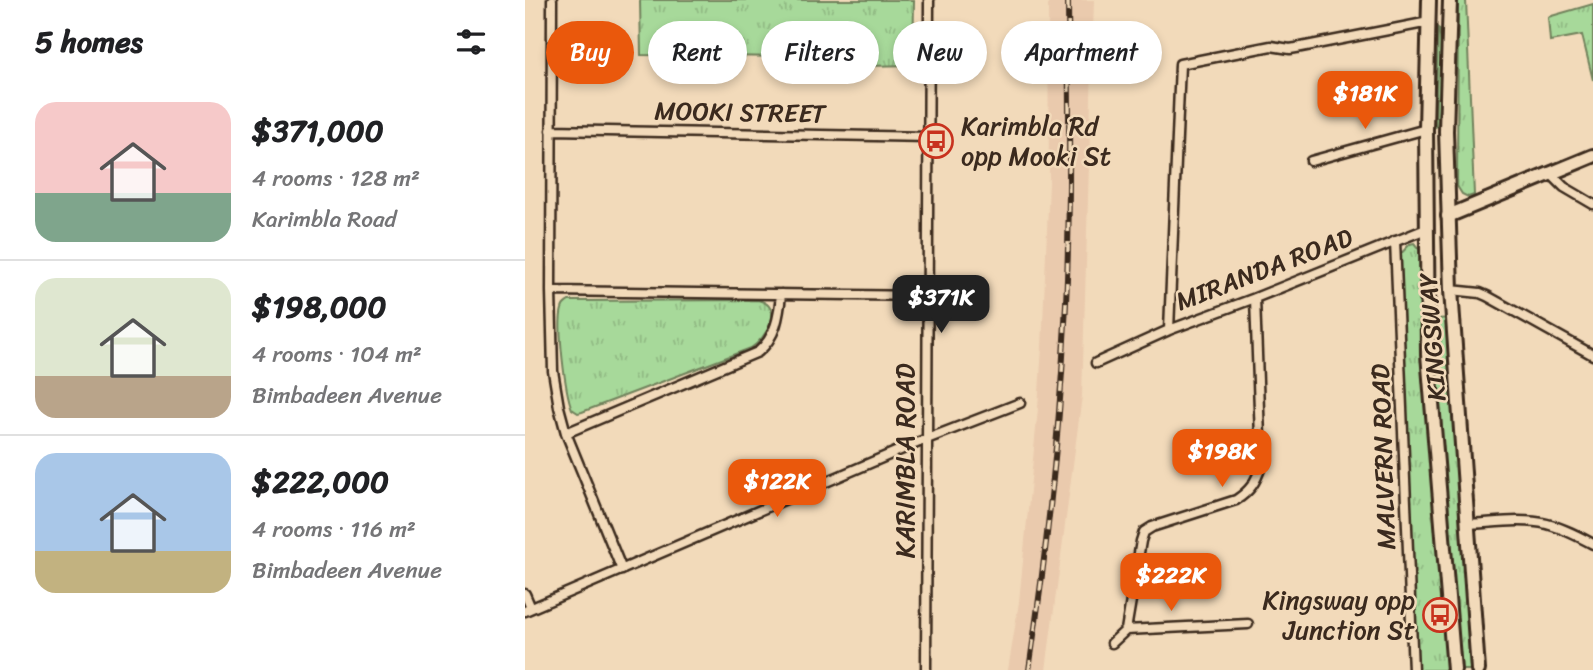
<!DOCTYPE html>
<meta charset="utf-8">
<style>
:root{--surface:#fff;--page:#f2f2f2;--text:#202124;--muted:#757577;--line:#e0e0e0;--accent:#ea580c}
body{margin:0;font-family:Sriracha,sans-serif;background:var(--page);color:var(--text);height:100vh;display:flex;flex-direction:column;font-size:26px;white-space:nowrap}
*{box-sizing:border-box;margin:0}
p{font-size:23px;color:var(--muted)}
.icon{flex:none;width:38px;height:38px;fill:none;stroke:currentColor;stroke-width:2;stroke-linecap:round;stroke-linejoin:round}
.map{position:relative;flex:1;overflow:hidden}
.drawer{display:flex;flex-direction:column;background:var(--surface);width:525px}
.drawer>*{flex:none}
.guide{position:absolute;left:21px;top:21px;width:665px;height:63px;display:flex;gap:14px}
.price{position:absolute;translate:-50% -60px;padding:0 16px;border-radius:14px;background:var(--accent);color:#fff;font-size:23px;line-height:46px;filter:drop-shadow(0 2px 4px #0008)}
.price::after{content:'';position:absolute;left:50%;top:42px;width:21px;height:16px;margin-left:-10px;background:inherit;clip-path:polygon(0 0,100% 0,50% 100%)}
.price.active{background:#222;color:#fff}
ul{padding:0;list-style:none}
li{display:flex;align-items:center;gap:21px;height:175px;padding:0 35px}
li+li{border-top:2px solid var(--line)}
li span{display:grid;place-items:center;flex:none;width:196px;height:140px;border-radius:21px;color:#555}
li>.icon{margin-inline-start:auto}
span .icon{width:84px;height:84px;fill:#fffc;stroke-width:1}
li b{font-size:30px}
h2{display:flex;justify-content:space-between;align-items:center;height:84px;padding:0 35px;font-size:30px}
.pill{padding:0 24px;border-radius:32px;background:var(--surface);box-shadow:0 4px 10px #0003;font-size:24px;line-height:63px}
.pill.active{background:var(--accent);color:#fff}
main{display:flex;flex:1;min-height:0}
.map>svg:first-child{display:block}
.built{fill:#eacaad}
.grass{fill:url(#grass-tufts);stroke:#71825c;stroke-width:2}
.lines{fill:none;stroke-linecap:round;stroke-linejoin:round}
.street-casing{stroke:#3b2a1e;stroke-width:13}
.secondary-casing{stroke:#3b2a1e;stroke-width:18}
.primary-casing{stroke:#3b2a1e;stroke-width:18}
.street{stroke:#f2daba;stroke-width:8}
.secondary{stroke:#f2daba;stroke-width:12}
.primary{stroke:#f2daba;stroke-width:12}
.rail-casing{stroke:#3b2a1e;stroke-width:6}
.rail{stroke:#f2daba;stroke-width:3.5;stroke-dasharray:10;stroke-linecap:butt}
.labels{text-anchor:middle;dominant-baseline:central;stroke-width:5;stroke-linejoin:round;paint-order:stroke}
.street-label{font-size:26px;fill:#3b2a1e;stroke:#f2daba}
.poi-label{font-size:26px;fill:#3b2a1e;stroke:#f2daba;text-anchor:start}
</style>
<main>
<section class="drawer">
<h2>5 homes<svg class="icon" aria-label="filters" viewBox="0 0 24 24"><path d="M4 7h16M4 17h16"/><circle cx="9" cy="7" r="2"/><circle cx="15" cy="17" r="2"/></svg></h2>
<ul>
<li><span style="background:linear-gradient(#f6c9c9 65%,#7fa58c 0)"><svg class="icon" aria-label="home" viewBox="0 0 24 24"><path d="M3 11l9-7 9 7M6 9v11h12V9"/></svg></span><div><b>$371,000</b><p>4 rooms · 128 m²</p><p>Karimbla Road</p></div></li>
<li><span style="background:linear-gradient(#dfe7d0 70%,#b9a48a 0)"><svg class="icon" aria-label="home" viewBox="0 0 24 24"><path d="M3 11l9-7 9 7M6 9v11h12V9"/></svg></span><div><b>$198,000</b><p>4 rooms · 104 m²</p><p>Bimbadeen Avenue</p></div></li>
<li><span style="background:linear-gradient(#a9c7e8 70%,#c2b280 0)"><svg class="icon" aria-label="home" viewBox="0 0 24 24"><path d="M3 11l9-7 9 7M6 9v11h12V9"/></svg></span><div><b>$222,000</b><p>4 rooms · 116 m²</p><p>Bimbadeen Avenue</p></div></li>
</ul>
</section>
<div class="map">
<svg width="1068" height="670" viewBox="0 0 1068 670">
<defs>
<pattern id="grass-tufts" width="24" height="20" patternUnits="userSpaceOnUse" patternTransform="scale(1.75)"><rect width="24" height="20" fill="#a7d99a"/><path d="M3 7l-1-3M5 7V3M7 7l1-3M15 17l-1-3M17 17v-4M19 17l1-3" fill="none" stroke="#91ba84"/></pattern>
</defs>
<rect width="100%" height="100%" fill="#f2daba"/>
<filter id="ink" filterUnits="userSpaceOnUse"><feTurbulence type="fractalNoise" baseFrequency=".0143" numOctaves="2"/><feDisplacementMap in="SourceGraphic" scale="14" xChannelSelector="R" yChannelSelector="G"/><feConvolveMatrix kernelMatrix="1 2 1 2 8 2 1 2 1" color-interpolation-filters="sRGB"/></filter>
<g filter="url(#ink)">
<path class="built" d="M 523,0 L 569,0 L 557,396 L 521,670 L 483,670 L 494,602 L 513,408 L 517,347 L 524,183 Z"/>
<path class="grass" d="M 115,0 L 389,0 L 388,65 L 341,66 L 341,58 L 116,55 Z
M 933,0 L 941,0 L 949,195 L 943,197 L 937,194 L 932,186 Z
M 1068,4 L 1068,80 L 1057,35 L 1025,41 L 1023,17 Z
M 913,28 L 914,29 C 920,61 916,94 912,126 L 910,127 Z
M 889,243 L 902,259 L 906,373 L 911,319 L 927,318 L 953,670 L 888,670 L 871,259 L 885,244 Z
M 233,300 C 261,307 241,338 226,348 L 57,412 L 53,413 L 47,409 C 40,392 32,326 37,309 C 38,304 40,304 44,301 Z"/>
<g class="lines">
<g class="street-casing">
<path id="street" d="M 27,0 L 26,291 L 28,371 L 34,407 L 41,433 L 97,570
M 26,130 L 404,137
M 786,161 L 901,129
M 1026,174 L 1039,187 L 1068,204
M 870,241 L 888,670
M 926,290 L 955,293 L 962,296 L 1068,355
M 26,291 L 402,296
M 644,330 L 655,64 L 746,46 L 765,49 L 771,48 L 904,22
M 571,363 L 644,330 L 730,298 L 901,229
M 41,433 L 233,352 C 251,337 254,316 256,294
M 942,524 C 968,523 997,518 1022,524 C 1038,528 1053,536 1068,544
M 0,594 L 6,608
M 0,611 L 394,442 L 495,403
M 601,630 L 616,541 L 619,532 L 627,527 L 711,500 C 725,491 731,482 736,466 L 730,298
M 587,643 L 601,630 L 723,624
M 401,670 L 404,0"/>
</g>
<g class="secondary-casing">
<path id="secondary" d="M 923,216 L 1068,156"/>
</g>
<g class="primary-casing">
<path id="primary" d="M 904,0 L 901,129 L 903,354 L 929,670
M 925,0 L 921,131 L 926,290 L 953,670"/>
</g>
<use href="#street" class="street"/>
<use href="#secondary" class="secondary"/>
<use href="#primary" class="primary"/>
<g class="rail-casing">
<path id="rail" d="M 504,670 C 521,555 534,439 540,323 C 546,216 544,107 543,0"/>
</g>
<use href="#rail" class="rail"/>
</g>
</g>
<defs>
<g id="bus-ring" transform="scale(1.75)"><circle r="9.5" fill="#f2daba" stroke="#c8321e" stroke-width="1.5"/><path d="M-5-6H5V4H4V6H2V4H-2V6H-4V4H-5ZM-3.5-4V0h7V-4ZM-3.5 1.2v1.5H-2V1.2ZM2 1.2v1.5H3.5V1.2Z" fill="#c8321e"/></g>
</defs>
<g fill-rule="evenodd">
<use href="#bus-ring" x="411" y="141"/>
<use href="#bus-ring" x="915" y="615"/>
</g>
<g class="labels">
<g class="street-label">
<text transform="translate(215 112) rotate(1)">MOOKI STREET</text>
<text transform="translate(739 269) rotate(-21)">MIRANDA ROAD</text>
<text transform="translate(907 337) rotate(-94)">KINGSWAY</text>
<text transform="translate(858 457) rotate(-92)">MALVERN ROAD</text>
<text transform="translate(380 461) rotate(-90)">KARIMBLA ROAD</text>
</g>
<g class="poi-label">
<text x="436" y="126">Karimbla Rd<tspan x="436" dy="30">opp Mooki St</tspan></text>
<text x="890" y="600" text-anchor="end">Kingsway opp<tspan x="890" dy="30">Junction St</tspan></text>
</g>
</g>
</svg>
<b class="price" style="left:840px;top:131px">$181K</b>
<b class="price active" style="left:416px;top:335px">$371K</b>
<b class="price" style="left:697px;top:489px">$198K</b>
<b class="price" style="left:252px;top:519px">$122K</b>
<b class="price" style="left:646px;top:613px">$222K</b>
<div class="guide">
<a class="pill active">Buy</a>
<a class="pill">Rent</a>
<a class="pill">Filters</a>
<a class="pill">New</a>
<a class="pill">Apartment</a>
</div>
</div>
</main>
